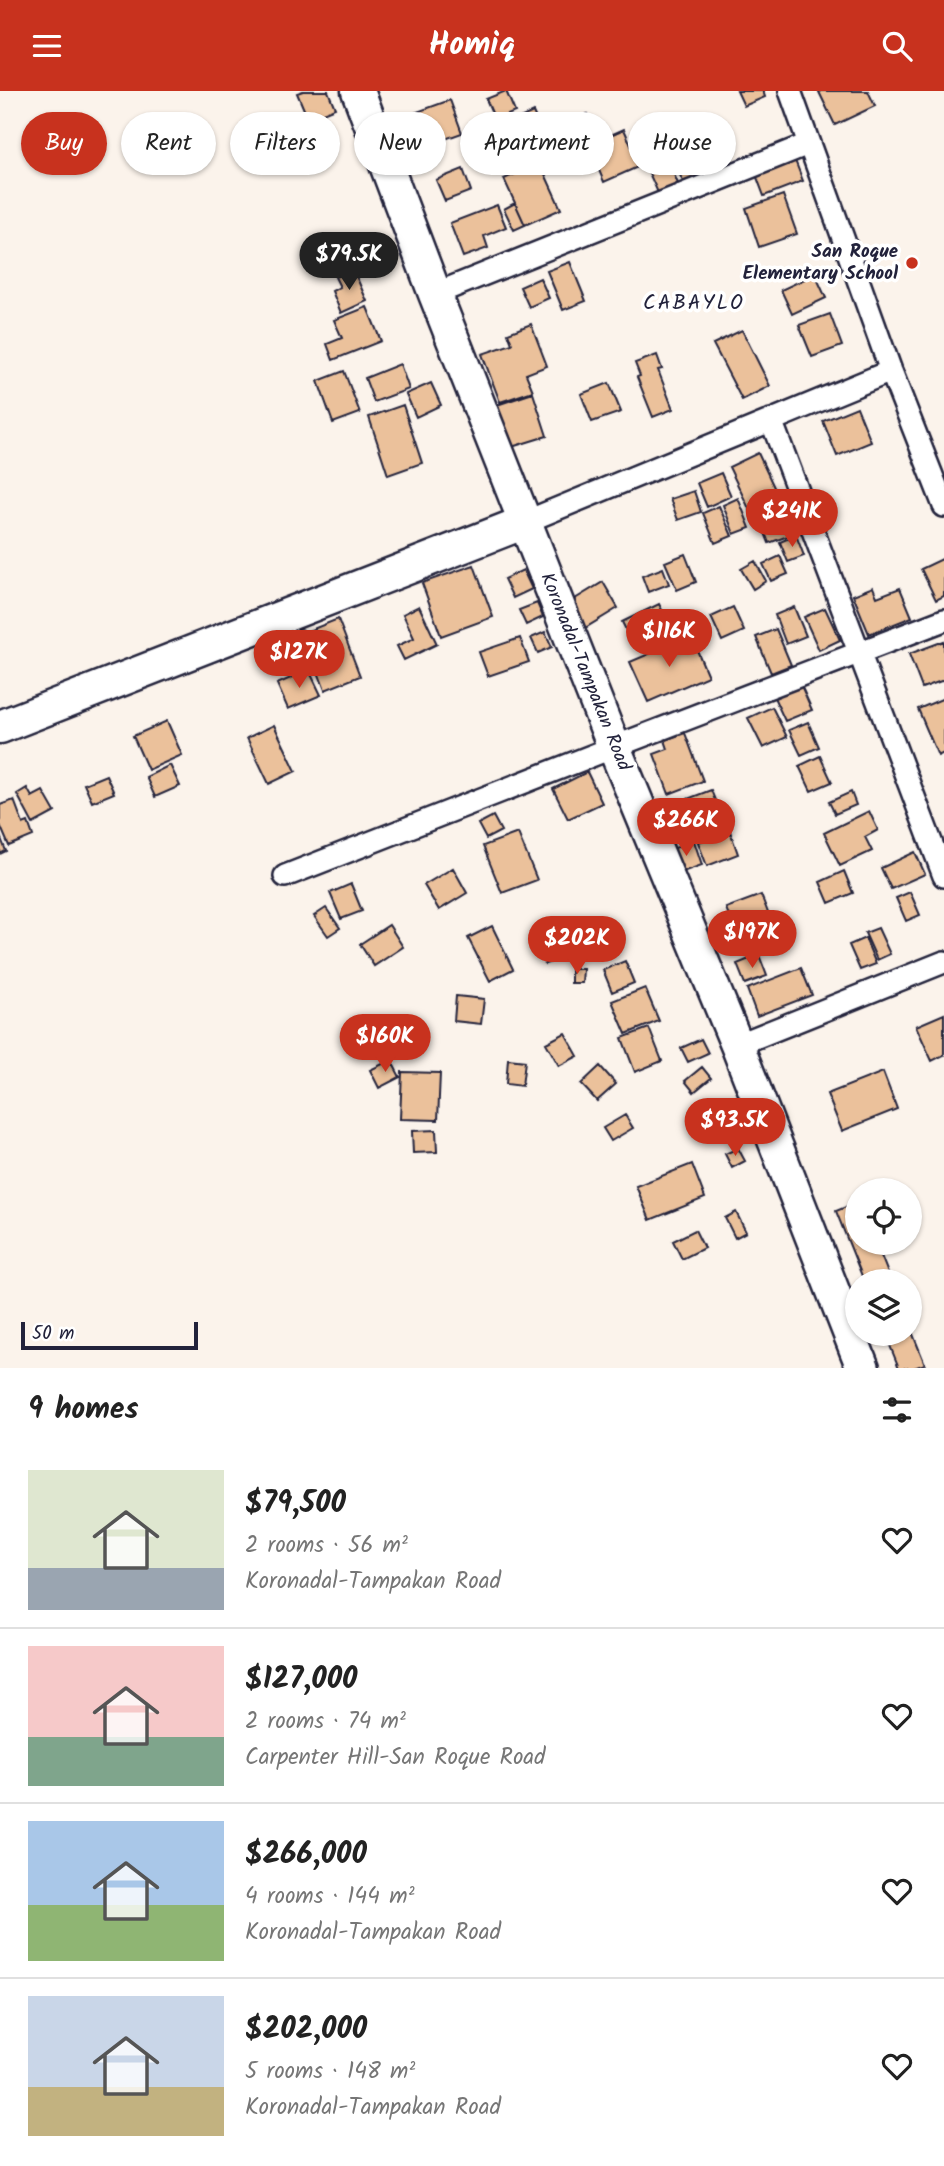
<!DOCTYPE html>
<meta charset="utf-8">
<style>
:root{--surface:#fff;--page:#f6f6f6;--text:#222;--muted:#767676;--line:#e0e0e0;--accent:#c8321e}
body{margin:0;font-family:Kalam,sans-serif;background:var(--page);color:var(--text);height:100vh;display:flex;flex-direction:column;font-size:26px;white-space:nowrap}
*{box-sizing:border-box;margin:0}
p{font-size:23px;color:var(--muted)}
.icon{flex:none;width:38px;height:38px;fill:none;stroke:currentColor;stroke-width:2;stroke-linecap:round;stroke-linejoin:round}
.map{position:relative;height:1277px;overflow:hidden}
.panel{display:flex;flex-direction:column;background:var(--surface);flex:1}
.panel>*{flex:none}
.top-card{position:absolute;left:21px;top:21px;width:903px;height:63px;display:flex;gap:14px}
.tools{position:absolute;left:845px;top:1087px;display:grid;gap:14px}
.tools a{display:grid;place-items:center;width:77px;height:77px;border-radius:50%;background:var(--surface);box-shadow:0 2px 5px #0004;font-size:35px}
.scale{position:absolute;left:21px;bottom:18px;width:177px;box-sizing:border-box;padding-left:7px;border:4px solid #22223b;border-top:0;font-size:19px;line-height:24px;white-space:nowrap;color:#22223b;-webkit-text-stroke:5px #fff;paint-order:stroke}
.price{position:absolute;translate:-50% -60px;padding:0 16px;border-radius:24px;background:var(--accent);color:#fff;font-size:23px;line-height:46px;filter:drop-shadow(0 2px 4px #0008)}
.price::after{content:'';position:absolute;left:50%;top:42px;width:21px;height:16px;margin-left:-10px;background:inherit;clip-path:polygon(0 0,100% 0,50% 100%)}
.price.current{background:#222;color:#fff}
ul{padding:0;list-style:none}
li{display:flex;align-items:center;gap:21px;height:175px;padding:0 28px}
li+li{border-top:2px solid var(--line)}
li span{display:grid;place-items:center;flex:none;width:196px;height:140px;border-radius:0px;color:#555}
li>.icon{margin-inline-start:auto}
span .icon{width:84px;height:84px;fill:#fffc;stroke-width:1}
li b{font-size:30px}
h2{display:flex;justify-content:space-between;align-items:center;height:84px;padding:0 28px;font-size:30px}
.pill{padding:0 24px;border-radius:32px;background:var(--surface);box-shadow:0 2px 5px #0004;font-size:24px;line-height:63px}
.pill.current{background:var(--accent);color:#fff}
header{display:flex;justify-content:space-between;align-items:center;height:91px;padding:0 28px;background:var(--accent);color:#fff;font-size:32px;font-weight:700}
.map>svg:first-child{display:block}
.building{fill:#ebc19b;stroke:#22223b;stroke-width:2}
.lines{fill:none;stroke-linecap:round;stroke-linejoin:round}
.street-casing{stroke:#22223b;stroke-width:26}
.secondary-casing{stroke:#22223b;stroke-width:37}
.street{stroke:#fff;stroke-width:21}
.secondary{stroke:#fff;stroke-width:32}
.poi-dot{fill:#c8321e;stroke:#fff;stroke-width:2.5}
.labels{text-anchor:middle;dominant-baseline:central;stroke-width:7;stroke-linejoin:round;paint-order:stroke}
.poi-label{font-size:19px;font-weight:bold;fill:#22223b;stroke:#fff;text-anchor:end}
.street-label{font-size:19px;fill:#22223b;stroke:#fff}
.neighbourhood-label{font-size:21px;letter-spacing:2px;fill:#22223b;stroke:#fff}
</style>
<header><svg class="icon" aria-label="menu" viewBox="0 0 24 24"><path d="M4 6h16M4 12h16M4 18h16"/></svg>Homiq<svg class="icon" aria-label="search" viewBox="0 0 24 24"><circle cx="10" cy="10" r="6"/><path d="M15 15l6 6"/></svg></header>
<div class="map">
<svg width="944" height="1277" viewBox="0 0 944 1277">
<rect width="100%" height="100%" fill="#fbf3eb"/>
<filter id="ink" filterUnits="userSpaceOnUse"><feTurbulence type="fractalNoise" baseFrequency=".0143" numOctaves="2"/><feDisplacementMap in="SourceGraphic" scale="14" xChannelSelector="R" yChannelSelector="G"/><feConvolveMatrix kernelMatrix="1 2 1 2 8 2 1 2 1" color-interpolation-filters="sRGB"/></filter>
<g filter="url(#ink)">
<path class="building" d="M 303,0 L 328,0 L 335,17 L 308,28 L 297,2 Z
M 506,0 L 515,21 L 495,29 L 486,8 Z
M 737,0 L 763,0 L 765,6 L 744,15 Z
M 822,0 L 868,0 L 875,15 L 835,34 L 819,1 Z
M 450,9 L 462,42 L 428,54 L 425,47 L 416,51 L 406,25 Z
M 533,21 L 549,57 L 515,73 L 498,37 Z
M 587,23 L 592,34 L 574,41 L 569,30 Z
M 681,28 L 693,53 L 672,63 L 660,37 Z
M 624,38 L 640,75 L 604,91 L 588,54 Z
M 665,62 L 679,95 L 659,104 L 644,71 Z
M 696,63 L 706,84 L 684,93 L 675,73 Z
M 794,67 L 803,90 L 764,105 L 755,81 Z
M 540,72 L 561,118 L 525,134 L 504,88 Z
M 463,78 L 471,100 L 445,110 L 436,89 Z
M 783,104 L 797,143 L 759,156 L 746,117 Z
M 515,112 L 525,134 L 514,139 L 504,118 Z
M 497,114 L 506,136 L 484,145 L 488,157 L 463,166 L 450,132 Z
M 570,171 L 586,210 L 563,219 L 547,180 Z
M 353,178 L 367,210 L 341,222 L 332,200 L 340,196 L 335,186 Z
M 815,183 L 826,207 L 792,223 L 781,199 Z
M 540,187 L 549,207 L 529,216 L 520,196 Z
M 367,216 L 381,250 L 333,269 L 327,253 L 342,247 L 334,229 Z
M 830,223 L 842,255 L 812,266 L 799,234 Z
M 531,233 L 547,275 L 526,283 L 533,300 L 500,311 L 482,263 L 512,253 L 508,242 Z
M 742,239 L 770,295 L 742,309 L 713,253 Z
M 657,264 L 662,278 L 658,279 L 673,318 L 653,326 L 637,286 L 640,285 L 635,272 Z
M 400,273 L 409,298 L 374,311 L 365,287 Z
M 344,280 L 360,322 L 333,332 L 318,290 Z
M 431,292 L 441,314 L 416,326 L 406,303 Z
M 609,292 L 621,321 L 592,331 L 581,303 Z
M 533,302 L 547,345 L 505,358 L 491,316 Z
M 403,314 L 422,372 L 388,384 L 369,326 Z
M 857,316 L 871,351 L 837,365 L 823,330 Z
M 758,362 L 779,407 L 772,410 L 777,420 L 755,430 L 729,376 Z
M 721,382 L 731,405 L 707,416 L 697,392 Z
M 694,400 L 701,421 L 678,429 L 670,408 Z
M 738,407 L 750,437 L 734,443 L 723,414 Z
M 719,415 L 732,445 L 715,452 L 703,422 Z
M 787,419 L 796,442 L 769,452 L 760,429 Z
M 796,444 L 804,465 L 788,471 L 780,451 Z
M 685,463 L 696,491 L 677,499 L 665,471 Z
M 780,465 L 788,483 L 771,490 L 763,473 Z
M 944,467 L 944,505 L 936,509 L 921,478 Z
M 755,470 L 766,490 L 753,498 L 741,478 Z
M 474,474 L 493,526 L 441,545 L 422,492 Z
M 663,477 L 669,493 L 648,501 L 642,485 Z
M 523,479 L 532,498 L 513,507 L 504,488 Z
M 603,491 L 618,517 L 585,537 L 570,511 Z
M 873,496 L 877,506 L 900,497 L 912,526 L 869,543 L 853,504 Z
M 537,512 L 543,526 L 526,534 L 519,519 Z
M 659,513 L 668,531 L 631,549 L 622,531 Z
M 419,515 L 437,553 L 404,569 L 397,555 L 414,547 L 403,523 Z
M 733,516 L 744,540 L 722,550 L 711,526 Z
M 794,516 L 806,545 L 786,553 L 775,524 Z
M 825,517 L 840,549 L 819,559 L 804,526 Z
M 338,528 L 360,585 L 325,599 L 303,542 Z
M 776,538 L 791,574 L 771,582 L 756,546 Z
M 545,541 L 552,556 L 538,562 L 531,547 Z
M 691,545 L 708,585 L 648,611 L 630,571 Z
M 520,547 L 529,571 L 488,585 L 479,561 Z
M 944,550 L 944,589 L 922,597 L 909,563 Z
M 309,579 L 321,604 L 288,618 L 277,593 Z
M 799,590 L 812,619 L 785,630 L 772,602 Z
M 944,607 L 944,662 L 938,665 L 918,618 Z
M 772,616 L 787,646 L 763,657 L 748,627 Z
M 167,630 L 182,664 L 148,679 L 133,645 Z
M 808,631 L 819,656 L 801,664 L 789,639 Z
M 274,634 L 296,680 L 269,693 L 247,647 Z
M 685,642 L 703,690 L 669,703 L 654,663 L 668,658 L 665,649 Z
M 820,665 L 832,691 L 811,700 L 799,675 Z
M 170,674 L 180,695 L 155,706 L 146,686 Z
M 587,681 L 602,712 L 568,728 L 553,698 Z
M 106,684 L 114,702 L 92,711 L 84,693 Z
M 27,697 L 32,706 L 43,700 L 55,721 L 33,733 L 17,703 Z
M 711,699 L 723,730 L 695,741 L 682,710 Z
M 851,701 L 856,714 L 835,723 L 829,711 Z
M 14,709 L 23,733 L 28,731 L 33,745 L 9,755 L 0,734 L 0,714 Z
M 869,720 L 878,739 L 865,746 L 872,760 L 840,775 L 824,742 Z
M 493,725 L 501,740 L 486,748 L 478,733 Z
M 730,740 L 738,763 L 707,775 L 698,751 Z
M 518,742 L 537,789 L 502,802 L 483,755 Z
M 0,745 L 6,760 L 0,763 Z
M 694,750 L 702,774 L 677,783 L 669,759 Z
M 915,761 L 925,783 L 891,798 L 881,777 Z
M 453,777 L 467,802 L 439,819 L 424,794 Z
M 844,780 L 853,802 L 829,812 L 820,791 Z
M 351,793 L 362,820 L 341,828 L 330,802 Z
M 910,801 L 920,824 L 906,830 L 896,807 Z
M 761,804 L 774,837 L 739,851 L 726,817 Z
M 326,817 L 340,837 L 328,845 L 314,825 Z
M 389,834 L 403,856 L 374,875 L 360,853 Z
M 492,835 L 513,878 L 490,890 L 468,847 Z
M 566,837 L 575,863 L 545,873 L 536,847 Z
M 878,837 L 890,863 L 877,869 L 865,842 Z
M 865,847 L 876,873 L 860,879 L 849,854 Z
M 759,864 L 767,885 L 745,893 L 737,873 Z
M 625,870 L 634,892 L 612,901 L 603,879 Z
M 801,877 L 812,904 L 757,925 L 747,898 Z
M 571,878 L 583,878 L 582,892 L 571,892 Z
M 645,897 L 659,930 L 626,943 L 612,910 Z
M 456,905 L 484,908 L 481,933 L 454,930 Z
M 944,923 L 944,964 L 932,970 L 916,935 Z
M 649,937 L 662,970 L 635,981 L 622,947 Z
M 565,942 L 578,965 L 559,975 L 546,952 Z
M 701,948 L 708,962 L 688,971 L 681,957 Z
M 508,968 L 525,970 L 522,995 L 506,993 Z
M 391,969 L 400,986 L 379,997 L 370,979 Z
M 600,975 L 616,993 L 597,1010 L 581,993 Z
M 702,976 L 711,987 L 694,1001 L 685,990 Z
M 402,981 L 440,982 L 438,1029 L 400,1028 Z
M 883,981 L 897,1018 L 842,1040 L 827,1003 Z
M698 1030a9 9 0 1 1 18 0a9 9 0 1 1-18 0Z
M 625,1024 L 633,1037 L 611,1050 L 603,1037 Z
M 436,1039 L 437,1061 L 413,1062 L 412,1040 Z
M 738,1057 L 745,1070 L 732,1077 L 725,1063 Z
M 692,1073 L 705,1107 L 650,1129 L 636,1095 Z
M 858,1111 L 858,1152 L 876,1152 L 891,1190 L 864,1190 L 836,1120 Z
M 736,1121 L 746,1141 L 735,1147 L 725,1127 Z
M 695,1139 L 704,1157 L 682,1168 L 673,1150 Z
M 910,1236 L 925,1273 L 914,1277 L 899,1277 L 885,1242 L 910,1242 Z"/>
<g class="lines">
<g class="street-casing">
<path id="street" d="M 790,0 L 891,280 L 944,415
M 435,203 L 808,53
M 771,329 L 944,785
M 525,431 L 891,280
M 285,785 L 614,656 L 944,529
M 737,954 L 944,871"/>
</g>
<g class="secondary-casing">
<path id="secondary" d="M 358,0 L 435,203 L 614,656 L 737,954 L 863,1277
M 0,636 L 525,431"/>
</g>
<use href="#street" class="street"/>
<use href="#secondary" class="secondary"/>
</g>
</g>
<circle class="poi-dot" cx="912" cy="172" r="7"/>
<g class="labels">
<g class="poi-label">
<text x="898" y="161">San Roque<tspan x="898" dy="22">Elementary School</tspan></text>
</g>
<g class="street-label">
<text transform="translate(585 581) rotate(68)">Koronadal-Tampakan Road</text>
</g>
<g class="neighbourhood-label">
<text x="694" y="212">CABAYLO</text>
</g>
</g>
</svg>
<div class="tools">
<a><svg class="icon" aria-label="locate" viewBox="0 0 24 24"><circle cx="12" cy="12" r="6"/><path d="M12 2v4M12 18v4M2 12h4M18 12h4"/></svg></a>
<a><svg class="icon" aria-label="layers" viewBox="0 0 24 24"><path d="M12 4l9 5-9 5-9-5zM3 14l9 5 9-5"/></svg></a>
</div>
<div class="scale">50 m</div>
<b class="price current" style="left:349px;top:201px">$79.5K</b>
<b class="price" style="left:792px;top:458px">$241K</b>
<b class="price" style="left:669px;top:578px">$116K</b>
<b class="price" style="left:299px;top:599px">$127K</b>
<b class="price" style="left:686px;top:767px">$266K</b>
<b class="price" style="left:752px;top:879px">$197K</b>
<b class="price" style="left:577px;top:885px">$202K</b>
<b class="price" style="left:385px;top:983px">$160K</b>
<b class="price" style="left:735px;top:1067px">$93.5K</b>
<div class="top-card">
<a class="pill current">Buy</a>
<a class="pill">Rent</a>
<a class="pill">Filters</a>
<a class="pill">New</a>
<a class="pill">Apartment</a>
<a class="pill">House</a>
</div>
</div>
<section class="panel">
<h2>9 homes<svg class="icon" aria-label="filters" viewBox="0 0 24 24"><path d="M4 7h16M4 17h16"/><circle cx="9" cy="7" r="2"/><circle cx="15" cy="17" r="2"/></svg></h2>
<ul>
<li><span style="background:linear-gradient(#dfe7d0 70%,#9aa5b1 0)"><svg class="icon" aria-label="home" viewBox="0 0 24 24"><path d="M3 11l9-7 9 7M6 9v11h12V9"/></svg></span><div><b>$79,500</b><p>2 rooms · 56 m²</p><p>Koronadal-Tampakan Road</p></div><svg class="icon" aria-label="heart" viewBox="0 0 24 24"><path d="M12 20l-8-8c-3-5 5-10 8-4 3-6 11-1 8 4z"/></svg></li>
<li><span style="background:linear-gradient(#f6c9c9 65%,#7fa58c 0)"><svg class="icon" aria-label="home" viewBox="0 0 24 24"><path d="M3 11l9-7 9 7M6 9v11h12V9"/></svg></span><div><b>$127,000</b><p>2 rooms · 74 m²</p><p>Carpenter Hill-San Roque Road</p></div><svg class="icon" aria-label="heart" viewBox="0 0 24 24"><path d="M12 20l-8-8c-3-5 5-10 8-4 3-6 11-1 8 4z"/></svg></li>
<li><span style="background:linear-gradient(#a9c7e8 60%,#8fb573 0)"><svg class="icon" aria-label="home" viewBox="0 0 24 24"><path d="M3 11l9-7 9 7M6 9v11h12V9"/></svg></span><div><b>$266,000</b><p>4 rooms · 144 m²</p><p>Koronadal-Tampakan Road</p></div><svg class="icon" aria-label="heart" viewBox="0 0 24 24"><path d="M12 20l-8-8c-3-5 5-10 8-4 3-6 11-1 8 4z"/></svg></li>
<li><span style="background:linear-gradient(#c9d6e8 65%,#c2b280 0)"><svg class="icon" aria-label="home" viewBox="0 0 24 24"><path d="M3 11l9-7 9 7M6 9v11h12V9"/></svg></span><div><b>$202,000</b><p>5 rooms · 148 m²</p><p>Koronadal-Tampakan Road</p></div><svg class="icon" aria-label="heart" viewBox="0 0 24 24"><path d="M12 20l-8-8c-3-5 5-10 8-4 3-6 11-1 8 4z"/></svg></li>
</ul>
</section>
